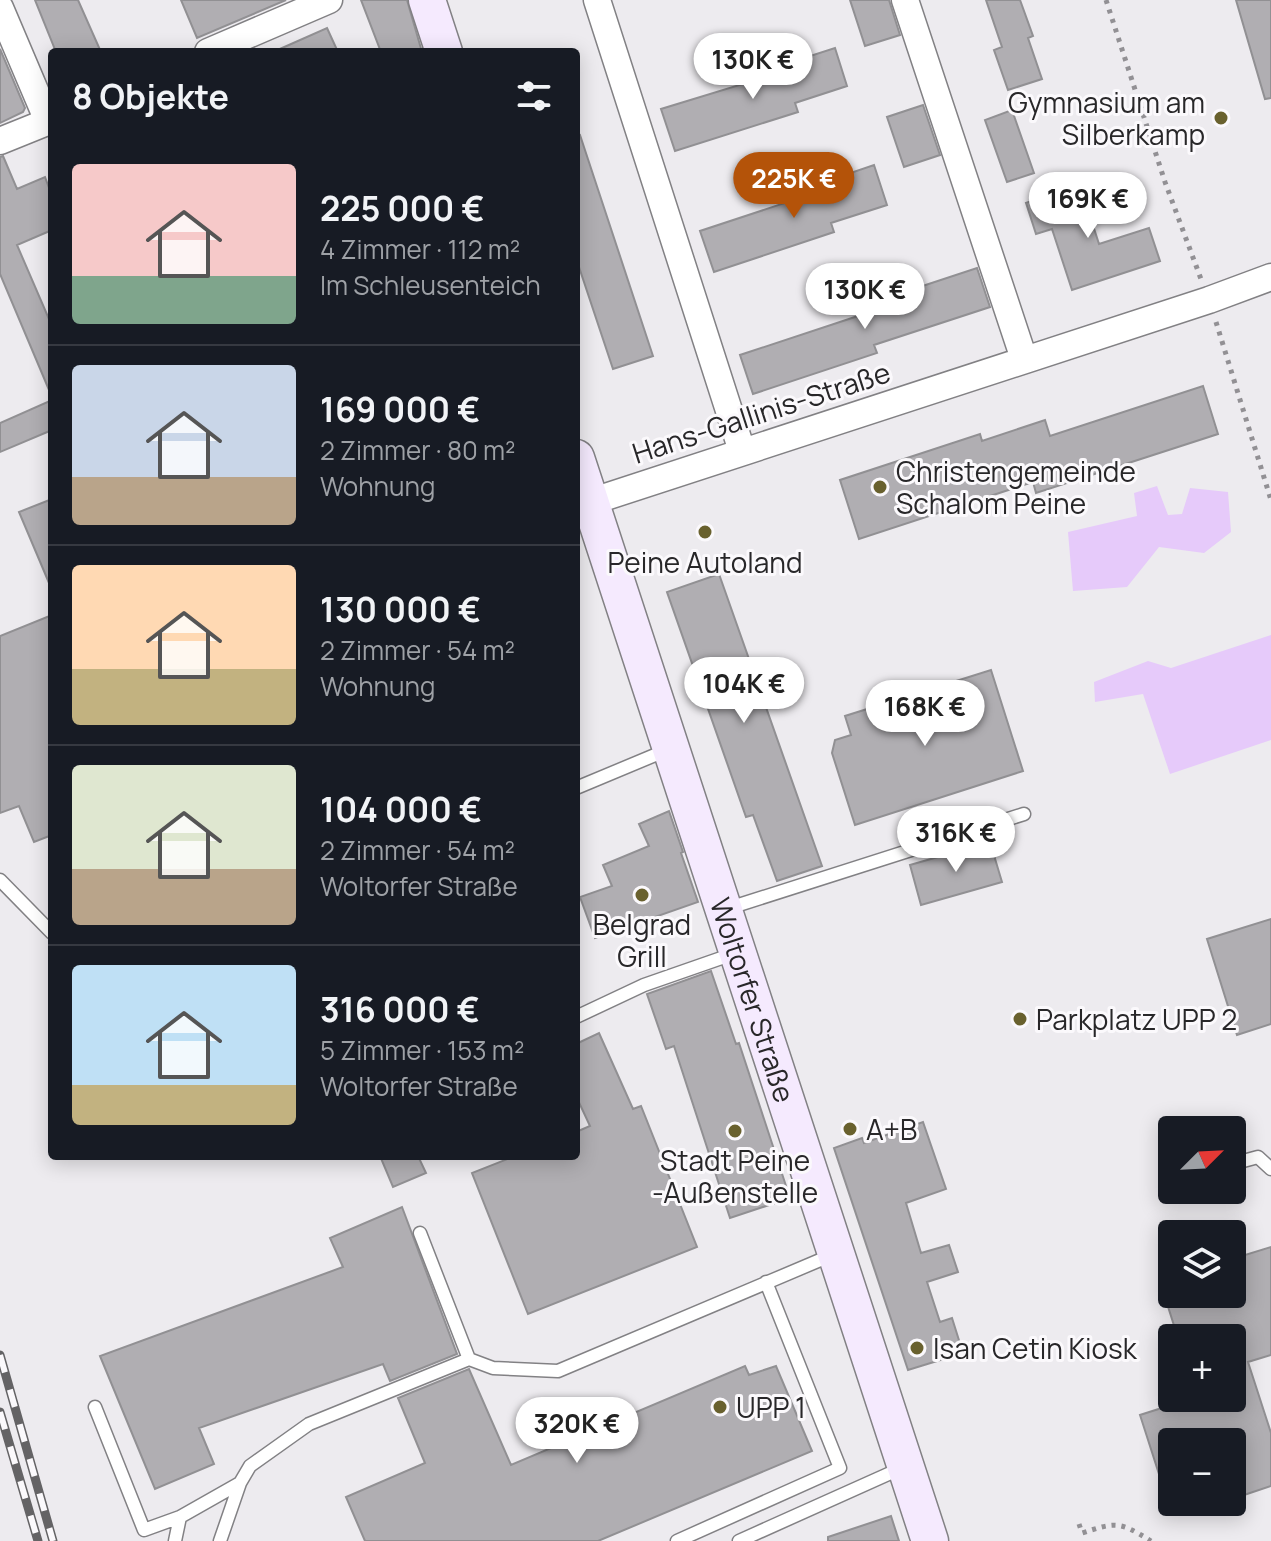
<!DOCTYPE html>
<html lang="de">
<meta charset="utf-8">
<style>
:root{--surface:#171b24;--page:#20242c;--text:#f1f3f6;--muted:#9ea1a6;--line:#363941;--accent:#b45309}
body{margin:0;font-family:Manrope,sans-serif;background:var(--page);color:var(--text);height:100vh;display:flex;flex-direction:column;font-size:30px;white-space:nowrap}
*{box-sizing:border-box;margin:0}
p{font-size:26px;color:var(--muted)}
.icon{flex:none;width:44px;height:44px;fill:none;stroke:currentColor;stroke-width:2;stroke-linecap:round;stroke-linejoin:round}
.map{position:relative;flex:1;overflow:hidden}
.side{position:absolute;left:48px;top:48px;width:532px;height:1112px;display:flex;flex-direction:column;background:var(--surface);border-radius:8px;box-shadow:0 4px 20px #0003}
.side>*{flex:none}
.needle{width:52px;rotate:66deg}
.fabs{position:absolute;left:1158px;top:1116px;display:grid;gap:16px}
.fabs a{display:grid;place-items:center;width:88px;height:88px;border-radius:8px;background:var(--surface);box-shadow:0 4px 20px #0003;font-size:40px}
.price{position:absolute;translate:-50% -68px;padding:0 18px;border-radius:28px;background:#fff;color:#222;font-size:26px;line-height:52px;filter:drop-shadow(0 2px 4px #0008)}
.price::after{content:'';position:absolute;left:50%;top:48px;width:24px;height:18px;margin-left:-12px;background:inherit;clip-path:polygon(0 0,100% 0,50% 100%)}
.price.on{background:var(--accent);color:#fff}
ul{padding:0;list-style:none}
li{display:flex;align-items:center;gap:24px;height:200px;padding:0 24px}
li+li{border-top:2px solid var(--line)}
li span{display:grid;place-items:center;flex:none;width:224px;height:160px;border-radius:8px;color:#555}
li>.icon{margin-inline-start:auto}
span .icon{width:96px;height:96px;fill:#fffc;stroke-width:1}
li b{font-size:34px}
h2{display:flex;justify-content:space-between;align-items:center;height:96px;padding:0 24px;font-size:34px}
.map>svg:first-child{display:block}
.green{fill:#e6cafa}
.building{fill:#b0aeb2;stroke:#919093;stroke-width:2}
.lines{fill:none;stroke-linecap:round;stroke-linejoin:round}
.lane-casing{stroke:#828184;stroke-width:15}
.street-casing{stroke:#828184;stroke-width:29}
.secondary-casing{stroke:#828184;stroke-width:39}
.path{stroke:#929094;stroke-width:5;stroke-dasharray:4 6;stroke-linecap:butt}
.lane{stroke:#fff;stroke-width:12}
.street{stroke:#fff;stroke-width:26}
.secondary{stroke:#f5eafe;stroke-width:36}
.rail-casing{stroke:#646365;stroke-width:9}
.rail{stroke:#fbf9fc;stroke-width:6;stroke-dasharray:18;stroke-linecap:butt}
.poi-dot{fill:#69612e;stroke:#fbf9fc;stroke-width:3}
.labels{text-anchor:middle;dominant-baseline:central;stroke-width:6;stroke-linejoin:round;paint-order:stroke}
.poi-label{font-size:28px;fill:#282729;stroke:#fbf9fc;text-anchor:start}
.street-label{font-size:28px;fill:#282729;stroke:#fbf9fc}
</style>
<div class="map">
<svg width="1271" height="1541" viewBox="0 0 1271 1541">
<rect width="100%" height="100%" fill="#edebef"/>
<path class="green" d="M 1157,486 L 1168,515 L 1182,514 L 1190,488 L 1228,492 L 1231,532 L 1204,553 L 1159,547 L 1127,587 L 1073,591 L 1068,532 L 1137,516 L 1134,493 Z
M 1271,635 L 1271,740 L 1170,774 L 1143,694 L 1095,702 L 1094,682 L 1148,661 L 1171,668 Z"/>
<path class="building" d="M 35,0 L 78,0 L 101,52 L 56,52 Z
M 181,0 L 286,0 L 197,38 Z
M 361,0 L 407,0 L 422,52 L 381,52 Z
M 850,0 L 889,0 L 900,35 L 865,46 Z
M 986,0 L 1020,0 L 1033,36 L 1028,38 L 1042,79 L 1008,90 L 994,50 L 1002,47 Z
M 1236,0 L 1271,0 L 1271,98 L 1265,99 Z
M 327,28 L 338,52 L 273,52 Z
M 835,48 L 847,86 L 795,103 L 798,112 L 675,151 L 661,109 L 785,71 L 782,65 Z
M 0,49 L 25,108 L 23,112 L 0,123 Z
M 923,105 L 940,155 L 904,167 L 887,117 Z
M 1012,110 L 1034,173 L 1007,182 L 985,120 Z
M 580,135 L 653,356 L 613,369 L 576,258 L 576,136 Z
M 3,156 L 17,189 L 45,177 L 52,196 L 52,230 L 17,245 L 52,326 L 52,397 L 0,274 L 0,157 Z
M 874,165 L 887,205 L 831,223 L 834,232 L 714,272 L 700,231 L 821,191 L 818,184 Z
M 1080,185 L 1099,244 L 1149,228 L 1160,261 L 1072,290 L 1052,229 L 1036,234 L 1026,203 Z
M 977,268 L 990,307 L 874,345 L 877,353 L 753,394 L 740,355 L 864,314 L 862,306 Z
M 1203,386 L 1218,434 L 1036,493 L 1033,482 L 859,539 L 840,480 L 980,434 L 982,441 L 1045,420 L 1050,436 Z
M 52,400 L 52,430 L 0,452 L 0,423 Z
M 52,499 L 52,590 L 19,512 Z
M 719,574 L 822,866 L 777,881 L 753,815 L 746,817 L 667,592 Z
M 52,615 L 52,835 L 34,842 L 19,806 L 0,813 L 0,636 Z
M 991,670 L 1023,771 L 855,825 L 832,753 L 835,740 L 851,735 L 845,716 Z
M 669,811 L 683,852 L 681,853 L 698,902 L 595,938 L 580,897 L 612,886 L 603,865 L 649,846 L 639,824 Z
M 990,842 L 1002,882 L 921,905 L 910,865 Z
M 1271,919 L 1271,1024 L 1237,1035 L 1207,939 Z
M 711,971 L 736,1044 L 739,1043 L 790,1198 L 730,1218 L 674,1046 L 666,1049 L 647,994 Z
M 599,1033 L 633,1109 L 641,1106 L 697,1247 L 528,1314 L 472,1173 L 515,1156 L 576,1156 L 576,1132 L 590,1126 L 576,1096 L 576,1044 Z
M 923,1122 L 946,1189 L 906,1203 L 921,1253 L 949,1245 L 958,1272 L 927,1282 L 940,1322 L 952,1318 L 963,1353 L 908,1370 L 834,1148 L 862,1138 L 864,1143 Z
M 380,1156 L 418,1156 L 426,1173 L 393,1187 Z
M 402,1207 L 457,1354 L 390,1381 L 383,1364 L 199,1428 L 214,1464 L 155,1489 L 100,1356 L 343,1267 L 330,1238 Z
M 1271,1247 L 1271,1355 L 1248,1362 L 1271,1433 L 1271,1486 L 1232,1499 L 1232,1442 L 1172,1442 L 1172,1501 L 1168,1502 L 1140,1415 L 1193,1398 L 1232,1398 L 1232,1338 L 1178,1338 L 1164,1294 L 1232,1294 L 1232,1259 Z
M 745,1366 L 749,1375 L 776,1366 L 812,1451 L 598,1541 L 365,1541 L 346,1497 L 425,1463 L 398,1398 L 469,1369 L 511,1465 Z
M 891,1516 L 899,1541 L 828,1541 L 828,1537 Z"/>
<g class="lines">
<g class="lane-casing">
<path id="lane" d="M 576,788 L 667,750
M 0,880 L 52,933
M 726,909 L 1024,814
M 576,1017 L 644,985 L 733,954
M 1232,1164 L 1258,1157 L 1271,1169
M 420,1233 L 469,1359
M 95,1407 L 144,1530 L 180,1517
M 175,1541 L 180,1517 L 240,1483
M 220,1541 L 240,1483 L 250,1466 L 309,1424 L 469,1359 L 493,1368 L 558,1371 L 832,1255
M 677,1541 L 840,1468 L 766,1282
M 739,1541 L 904,1467"/>
</g>
<g class="street-casing">
<path id="street" d="M 597,0 L 742,451
M 905,0 L 1024,359
M 0,8 L 48,121
M 208,52 L 329,0
M 0,141 L 52,120
M 590,502 L 1209,300 L 1271,277"/>
</g>
<g class="secondary-casing">
<g id="secondary">
<path d="M 427,0 L 444,52"/>
<path id="s1" d="M 576,458 L 930,1541"/>
</g>
</g>
<path class="path" d="M 1106,0 L 1165,182 L 1201,279
M 1216,322 L 1271,500
M 1079,1524 L 1082,1533 C 1116,1522 1119,1521 1151,1541"/>
<use href="#lane" class="lane"/>
<use href="#street" class="street"/>
<use href="#secondary" class="secondary"/>
<g class="rail-casing">
<path id="rail" d="M 0,1355 L 53,1541
M 0,1412 L 38,1541"/>
</g>
<use href="#rail" class="rail"/>
</g>
<g class="poi-dot">
<circle cx="1221" cy="118" r="8"/>
<circle cx="880" cy="487" r="8"/>
<circle cx="705" cy="532" r="8"/>
<circle cx="642" cy="895" r="8"/>
<circle cx="1020" cy="1019" r="8"/>
<circle cx="850" cy="1129" r="8"/>
<circle cx="735" cy="1131" r="8"/>
<circle cx="917" cy="1348" r="8"/>
<circle cx="720" cy="1407" r="8"/>
</g>
<g class="labels">
<g class="poi-label">
<text x="1205" y="102" text-anchor="end">Gymnasium am<tspan x="1205" dy="32">Silberkamp</tspan></text>
<text x="896" y="471">Christengemeinde<tspan x="896" dy="32">Schalom Peine</tspan></text>
<text x="705" y="562" text-anchor="middle">Peine Autoland</text>
<text x="642" y="924" text-anchor="middle">Belgrad<tspan x="642" dy="32">Grill</tspan></text>
<text x="1036" y="1019">Parkplatz UPP 2</text>
<text x="866" y="1129">A+B</text>
<text x="735" y="1160" text-anchor="middle">Stadt Peine<tspan x="735" dy="32">-Außenstelle</tspan></text>
<text x="933" y="1348">Isan Cetin Kiosk</text>
<text x="736" y="1407">UPP 1</text>
</g>
<g class="street-label">
<text transform="translate(761 412) rotate(-18)">Hans-Gallinis-Straße</text>
<text stroke="none"><textPath href="#s1" startOffset="570">Woltorfer Straße</textPath></text>
</g>
</g>
</svg>
<div class="fabs">
<a><svg class="needle" viewBox="-14 -14 28 28"><path d="M0-13l5 13h-10z" fill="#e53935"/><path d="M0 13l5-13h-10z" fill="#9ea1a6"/></svg></a>
<a><svg class="icon" aria-label="layers" viewBox="0 0 24 24"><path d="M12 4l9 5-9 5-9-5zM3 14l9 5 9-5"/></svg></a>
<a>+</a>
<a>−</a>
</div>
<b class="price" style="left:753px;top:101px">130K €</b>
<b class="price on" style="left:794px;top:220px">225K €</b>
<b class="price" style="left:1088px;top:240px">169K €</b>
<b class="price" style="left:865px;top:331px">130K €</b>
<b class="price" style="left:744px;top:725px">104K €</b>
<b class="price" style="left:925px;top:748px">168K €</b>
<b class="price" style="left:956px;top:874px">316K €</b>
<b class="price" style="left:577px;top:1465px">320K €</b>
<section class="side">
<h2>8 Objekte<svg class="icon" aria-label="filters" viewBox="0 0 24 24"><path d="M4 7h16M4 17h16"/><circle cx="9" cy="7" r="2"/><circle cx="15" cy="17" r="2"/></svg></h2>
<ul>
<li><span style="background:linear-gradient(#f6c9c9 70%,#7fa58c 0)"><svg class="icon" aria-label="home" viewBox="0 0 24 24"><path d="M3 11l9-7 9 7M6 9v11h12V9"/></svg></span><div><b>225 000 €</b><p>4 Zimmer · 112 m²</p><p>Im Schleusenteich</p></div></li>
<li><span style="background:linear-gradient(#c9d6e8 70%,#b9a48a 0)"><svg class="icon" aria-label="home" viewBox="0 0 24 24"><path d="M3 11l9-7 9 7M6 9v11h12V9"/></svg></span><div><b>169 000 €</b><p>2 Zimmer · 80 m²</p><p>Wohnung</p></div></li>
<li><span style="background:linear-gradient(#ffd9b3 65%,#c2b280 0)"><svg class="icon" aria-label="home" viewBox="0 0 24 24"><path d="M3 11l9-7 9 7M6 9v11h12V9"/></svg></span><div><b>130 000 €</b><p>2 Zimmer · 54 m²</p><p>Wohnung</p></div></li>
<li><span style="background:linear-gradient(#dfe7d0 65%,#b9a48a 0)"><svg class="icon" aria-label="home" viewBox="0 0 24 24"><path d="M3 11l9-7 9 7M6 9v11h12V9"/></svg></span><div><b>104 000 €</b><p>2 Zimmer · 54 m²</p><p>Woltorfer Straße</p></div></li>
<li><span style="background:linear-gradient(#bfe0f5 75%,#c2b280 0)"><svg class="icon" aria-label="home" viewBox="0 0 24 24"><path d="M3 11l9-7 9 7M6 9v11h12V9"/></svg></span><div><b>316 000 €</b><p>5 Zimmer · 153 m²</p><p>Woltorfer Straße</p></div></li>
</ul>
</section>
</div>
